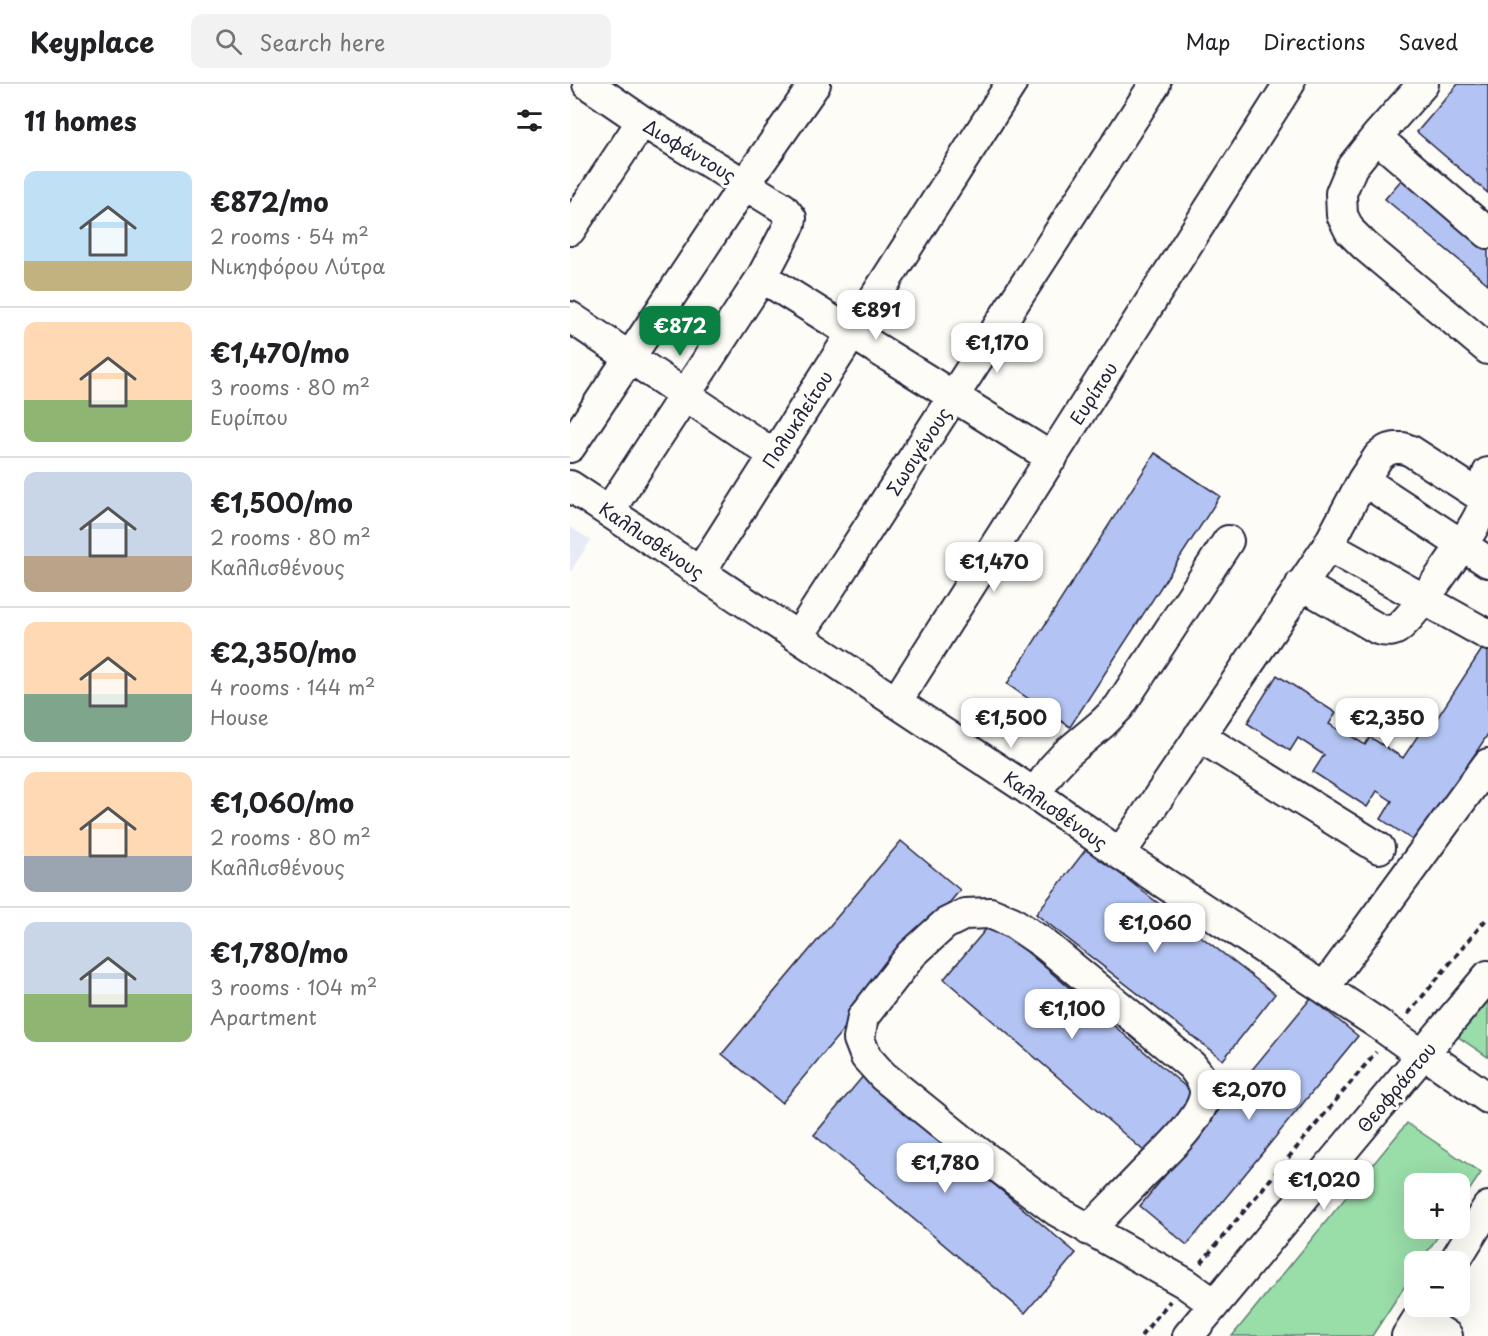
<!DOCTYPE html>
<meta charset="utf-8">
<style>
:root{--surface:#fff;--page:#f2f2f2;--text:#202124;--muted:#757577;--line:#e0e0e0;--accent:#0b8043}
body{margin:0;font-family:"Playpen Sans",sans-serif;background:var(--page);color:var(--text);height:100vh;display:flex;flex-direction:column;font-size:22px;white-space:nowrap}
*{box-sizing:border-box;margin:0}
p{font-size:20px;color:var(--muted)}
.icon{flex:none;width:33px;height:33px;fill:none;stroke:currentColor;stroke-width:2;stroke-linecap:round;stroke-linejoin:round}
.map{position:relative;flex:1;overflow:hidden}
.details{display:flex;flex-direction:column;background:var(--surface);width:570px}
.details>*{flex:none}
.buttons{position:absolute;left:834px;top:1089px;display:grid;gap:12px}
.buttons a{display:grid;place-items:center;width:66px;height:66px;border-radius:12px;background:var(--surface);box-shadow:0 6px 24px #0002;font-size:30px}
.price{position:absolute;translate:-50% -51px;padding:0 14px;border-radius:12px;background:#fff;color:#222;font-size:20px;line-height:39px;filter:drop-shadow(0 2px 3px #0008)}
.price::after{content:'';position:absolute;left:50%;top:36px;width:18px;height:14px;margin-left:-9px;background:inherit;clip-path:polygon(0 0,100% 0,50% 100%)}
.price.active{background:var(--accent);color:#fff}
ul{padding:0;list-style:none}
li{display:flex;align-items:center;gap:18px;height:150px;padding:0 24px}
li+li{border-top:2px solid var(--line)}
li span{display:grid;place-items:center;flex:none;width:168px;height:120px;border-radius:12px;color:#555}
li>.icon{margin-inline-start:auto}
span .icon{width:72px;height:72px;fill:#fffc;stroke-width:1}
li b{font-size:26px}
h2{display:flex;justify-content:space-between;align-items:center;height:72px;padding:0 24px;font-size:26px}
header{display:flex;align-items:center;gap:36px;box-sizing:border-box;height:84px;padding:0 30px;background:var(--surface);border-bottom:2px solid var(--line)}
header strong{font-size:28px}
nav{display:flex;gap:33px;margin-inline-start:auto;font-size:21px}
.search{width:420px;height:54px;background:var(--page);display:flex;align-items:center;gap:15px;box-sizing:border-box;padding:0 21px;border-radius:12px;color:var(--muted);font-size:22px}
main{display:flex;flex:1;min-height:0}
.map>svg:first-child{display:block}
.built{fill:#e7ebf6}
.green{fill:#99dda8;stroke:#5e8072;stroke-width:1.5}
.building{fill:#b3c4f4;stroke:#22223b;stroke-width:1.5}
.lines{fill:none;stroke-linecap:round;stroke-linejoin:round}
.minor-casing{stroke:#22223b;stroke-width:34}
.path{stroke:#22223b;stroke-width:4;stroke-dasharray:6 4.5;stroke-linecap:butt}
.minor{stroke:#fdfcf7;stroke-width:30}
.labels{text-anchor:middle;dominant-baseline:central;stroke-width:6;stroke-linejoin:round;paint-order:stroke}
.street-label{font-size:18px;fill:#22223b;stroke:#fdfcf7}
</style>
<header>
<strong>Keyplace</strong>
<div class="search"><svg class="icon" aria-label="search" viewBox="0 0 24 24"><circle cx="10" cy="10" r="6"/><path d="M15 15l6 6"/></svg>Search here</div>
<nav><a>Map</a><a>Directions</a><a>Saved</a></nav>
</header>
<main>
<section class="details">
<h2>11 homes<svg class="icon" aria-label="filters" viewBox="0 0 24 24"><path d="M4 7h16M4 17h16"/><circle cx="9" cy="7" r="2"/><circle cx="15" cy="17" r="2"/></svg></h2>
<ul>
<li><span style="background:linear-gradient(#bfe0f5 75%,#c2b280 0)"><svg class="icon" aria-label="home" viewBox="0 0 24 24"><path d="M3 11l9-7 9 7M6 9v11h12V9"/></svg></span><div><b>€872/mo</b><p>2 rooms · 54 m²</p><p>Νικηφόρου Λύτρα</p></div></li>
<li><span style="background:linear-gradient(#ffd9b3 65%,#8fb573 0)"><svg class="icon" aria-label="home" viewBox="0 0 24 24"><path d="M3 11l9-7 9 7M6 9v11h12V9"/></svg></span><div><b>€1,470/mo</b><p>3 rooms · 80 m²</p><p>Ευρίπου</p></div></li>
<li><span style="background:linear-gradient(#c9d6e8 70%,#b9a48a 0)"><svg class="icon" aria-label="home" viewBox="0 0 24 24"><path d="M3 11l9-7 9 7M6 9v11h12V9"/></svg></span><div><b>€1,500/mo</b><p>2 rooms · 80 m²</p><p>Καλλισθένους</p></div></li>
<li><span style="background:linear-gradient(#ffd9b3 60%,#7fa58c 0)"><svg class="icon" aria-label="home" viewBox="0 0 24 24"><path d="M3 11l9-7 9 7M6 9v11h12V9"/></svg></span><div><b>€2,350/mo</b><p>4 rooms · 144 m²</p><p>House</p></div></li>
<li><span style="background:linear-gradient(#ffd9b3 70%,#9aa5b1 0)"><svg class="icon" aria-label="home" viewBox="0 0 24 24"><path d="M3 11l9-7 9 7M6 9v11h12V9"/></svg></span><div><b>€1,060/mo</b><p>2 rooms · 80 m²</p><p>Καλλισθένους</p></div></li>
<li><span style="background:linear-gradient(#c9d6e8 60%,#8fb573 0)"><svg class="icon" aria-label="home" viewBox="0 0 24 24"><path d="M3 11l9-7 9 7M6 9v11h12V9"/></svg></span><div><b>€1,780/mo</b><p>3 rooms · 104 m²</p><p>Apartment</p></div></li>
</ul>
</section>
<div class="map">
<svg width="918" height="1252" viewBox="0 0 918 1252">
<rect width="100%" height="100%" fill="#fdfcf7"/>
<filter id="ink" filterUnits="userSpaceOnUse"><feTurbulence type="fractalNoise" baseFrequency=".0167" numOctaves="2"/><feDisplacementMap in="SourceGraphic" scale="12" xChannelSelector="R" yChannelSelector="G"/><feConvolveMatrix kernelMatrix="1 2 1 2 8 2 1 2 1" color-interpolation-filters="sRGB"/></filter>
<g filter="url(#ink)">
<path class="built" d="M 0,443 L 21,456 L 0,488 Z"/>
<path class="green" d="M 918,903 L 918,973 L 881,948 Z
M 837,1039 L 911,1089 L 890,1120 L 890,1100 L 844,1100 L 844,1144 L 873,1145 L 851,1177 L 844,1178 L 844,1188 L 802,1252 L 662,1252 Z"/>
<path class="building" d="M 888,0 L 918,0 L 918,109 L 847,48 Z
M 838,88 L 918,155 L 918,200 L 815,115 Z
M 585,369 L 650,412 L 500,643 L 437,600 Z
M 918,556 L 918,650 L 847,759 L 811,735 L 822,717 L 807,707 L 797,723 L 743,688 L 754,671 L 728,654 L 720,667 L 677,639 L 707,591 L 766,629 L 759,640 L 772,648 L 772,646 L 795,661 L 800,653 L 833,674 L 859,635 L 864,639 Z
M 331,757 L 390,806 L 212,1019 L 152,970 Z
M 517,764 L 705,910 L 653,976 L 466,830 Z
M 422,838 L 630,1015 L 582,1074 L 374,895 Z
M 741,914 L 788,952 L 617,1161 L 570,1122 Z
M 294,991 L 506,1169 L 455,1229 L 244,1051 Z"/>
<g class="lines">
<g class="minor-casing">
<path id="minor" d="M 18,0 L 72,37 L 213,124 L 221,134 L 220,140 L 192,193 L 39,427
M 853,0 L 806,53 L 782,83 L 771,109 L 772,131 L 780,147 L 795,162 L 918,265
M 806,53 L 918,149
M 0,146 L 72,37
M 192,193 L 482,374
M 0,233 L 204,371
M 0,363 L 175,100 L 245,0
M 793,396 L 918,478
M 0,402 L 465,710 L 550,770 L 807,939 L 852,971 L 865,977 L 918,1014
M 758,462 L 918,551
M 130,488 L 441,0
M 731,500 L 808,545 C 814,547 820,548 826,545 C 840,540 903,447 910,430 C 912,425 914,421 915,417 C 917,407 915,398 918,389
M 228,553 L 585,0
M 326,618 L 719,0
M 629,652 L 809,764
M 465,710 L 482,685 L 496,670 L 533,639 L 549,623 L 658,457
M 550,770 L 758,462 L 793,396 L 809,372 L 817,366 L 825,364 L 833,364 L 841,367 L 918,417
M 754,904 L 918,680
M 519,1146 C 537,1127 556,1108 574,1089 C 592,1071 632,1036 635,1010 C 636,999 628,990 622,982 L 473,859 L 442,838 L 420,829 L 395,830 L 375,840 L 342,870 L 293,933 L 289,955 L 296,973 L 313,992 L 392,1056 L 487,1127 L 615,1199 L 644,1220
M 884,1178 L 918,1123
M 849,1234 L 877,1252
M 618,1252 L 918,892
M 837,1252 L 856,1222"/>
</g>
<path class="path" d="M 838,930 L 918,833
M 631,1179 L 806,968
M 571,1252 L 600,1217"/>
<use href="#minor" class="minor"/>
</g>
</g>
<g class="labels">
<g class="street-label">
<text transform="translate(120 66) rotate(31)">Διοφάντους</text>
<text transform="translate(523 309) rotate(-57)">Ευρίπου</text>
<text transform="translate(227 335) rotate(-57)">Πολυκλείτου</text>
<text transform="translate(348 367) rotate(-57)">Σωσιγένους</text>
<text transform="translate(82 456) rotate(34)">Καλλισθένους</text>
<text transform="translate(486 726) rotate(35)">Καλλισθένους</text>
<text transform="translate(826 1003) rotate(-50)">Θεοφράστου</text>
</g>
</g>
</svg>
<div class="buttons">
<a>+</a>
<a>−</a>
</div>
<b class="price" style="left:306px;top:257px">€891</b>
<b class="price active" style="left:110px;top:273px">€872</b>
<b class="price" style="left:427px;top:290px">€1,170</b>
<b class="price" style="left:424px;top:509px">€1,470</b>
<b class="price" style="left:441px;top:665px">€1,500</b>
<b class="price" style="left:817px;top:665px">€2,350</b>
<b class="price" style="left:585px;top:870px">€1,060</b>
<b class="price" style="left:502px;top:956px">€1,100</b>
<b class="price" style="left:679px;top:1037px">€2,070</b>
<b class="price" style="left:375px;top:1110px">€1,780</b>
<b class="price" style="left:754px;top:1127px">€1,020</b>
</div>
</main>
